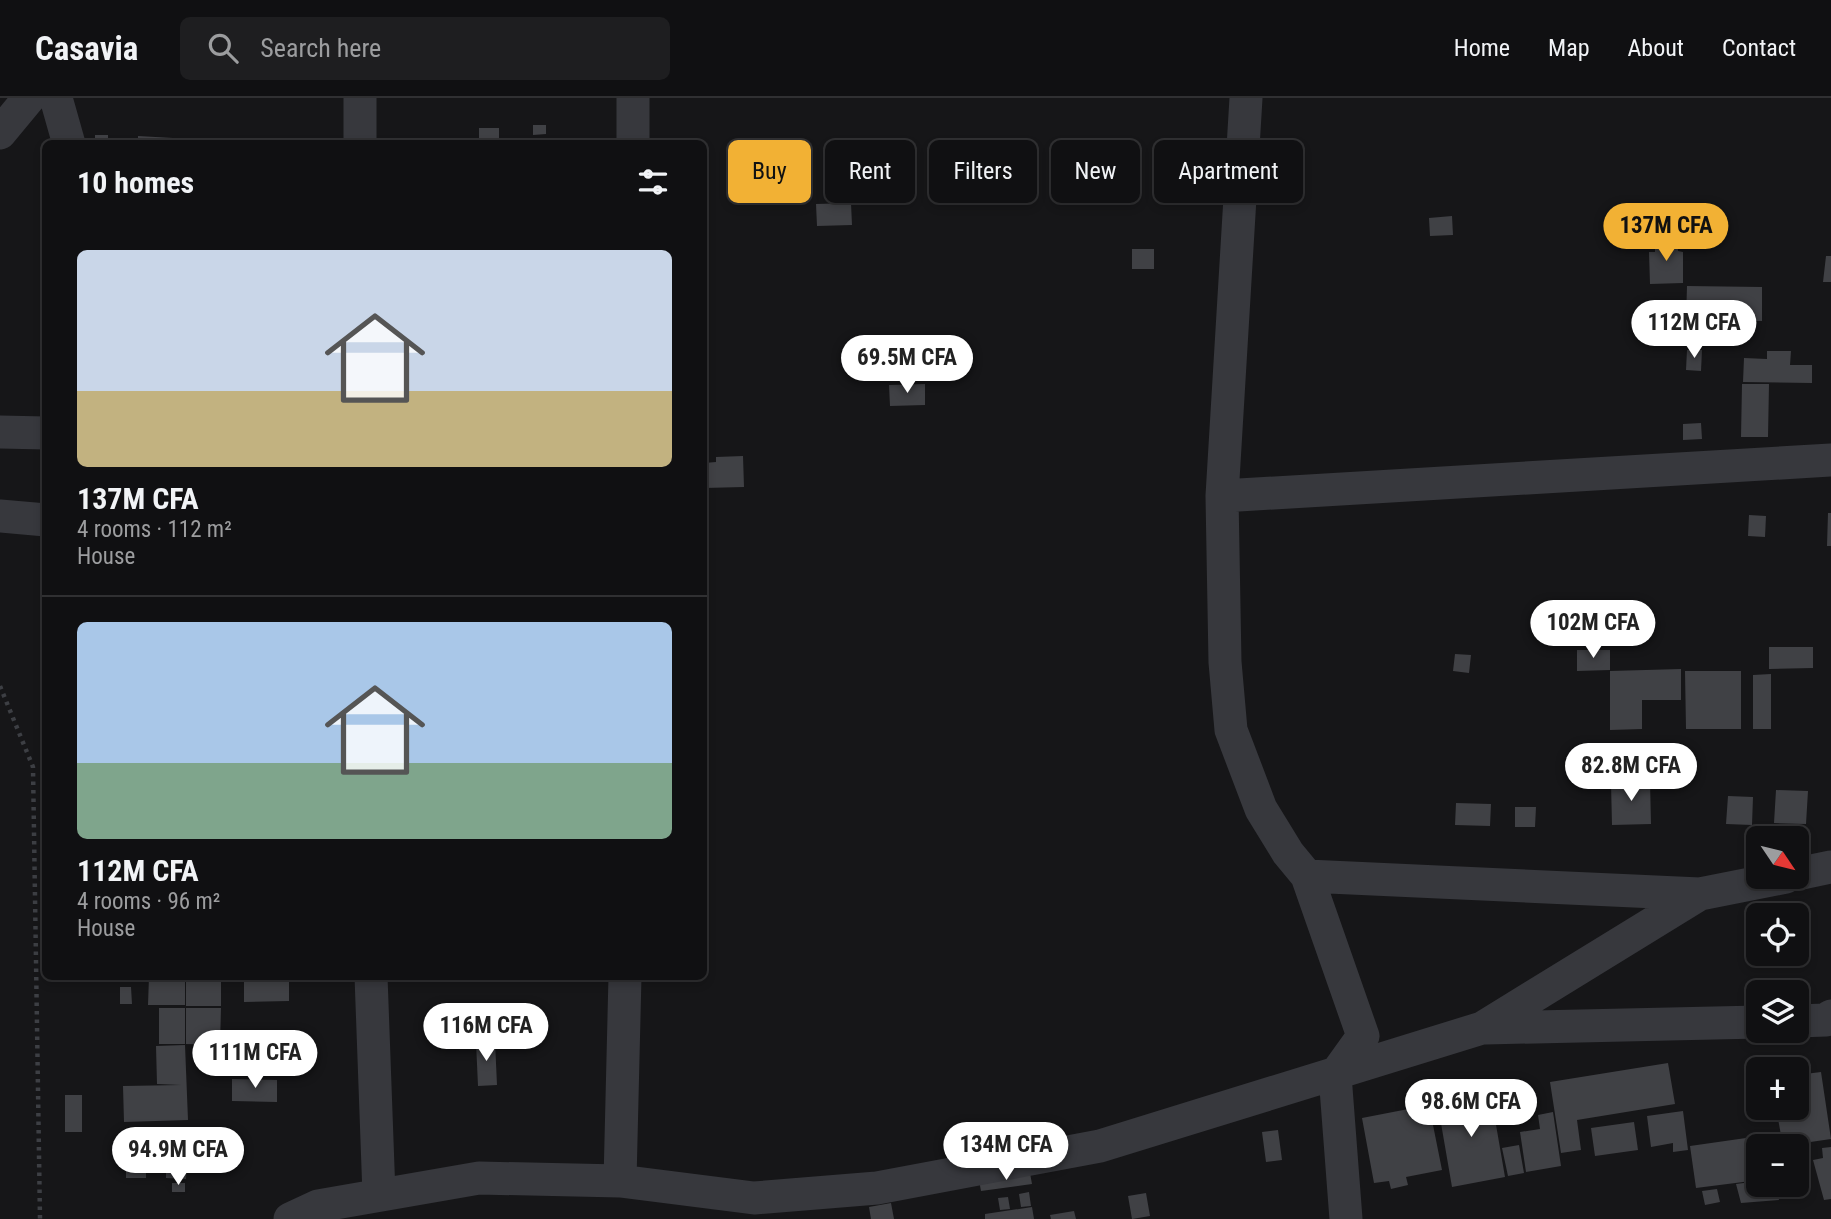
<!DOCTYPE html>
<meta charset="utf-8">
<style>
:root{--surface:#101012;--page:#1e1e20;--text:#f1f3f6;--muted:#9c9d9f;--line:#303032;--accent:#f2b134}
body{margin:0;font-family:"Roboto Condensed",sans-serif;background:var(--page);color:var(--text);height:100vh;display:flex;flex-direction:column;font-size:26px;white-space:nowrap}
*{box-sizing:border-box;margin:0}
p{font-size:23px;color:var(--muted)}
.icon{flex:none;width:38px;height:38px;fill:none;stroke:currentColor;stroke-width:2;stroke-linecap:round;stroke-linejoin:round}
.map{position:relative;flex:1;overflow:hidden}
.sheet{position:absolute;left:42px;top:42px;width:665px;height:840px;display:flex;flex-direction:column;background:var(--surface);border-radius:10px;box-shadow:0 4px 10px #0003,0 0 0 2px var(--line)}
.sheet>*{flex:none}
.hud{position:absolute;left:728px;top:42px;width:665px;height:63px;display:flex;gap:14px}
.needle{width:46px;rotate:125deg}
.tools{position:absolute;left:1746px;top:728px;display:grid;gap:14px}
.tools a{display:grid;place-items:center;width:63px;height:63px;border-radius:10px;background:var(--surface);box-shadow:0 4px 10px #0003,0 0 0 2px var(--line);font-size:35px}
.price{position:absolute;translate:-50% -60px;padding:0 16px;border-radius:24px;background:#fff;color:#222;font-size:23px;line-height:46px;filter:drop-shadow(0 2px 4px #0008)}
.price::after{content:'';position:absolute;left:50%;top:42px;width:21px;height:16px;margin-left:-10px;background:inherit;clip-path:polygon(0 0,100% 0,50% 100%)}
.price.current{background:var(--accent);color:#111}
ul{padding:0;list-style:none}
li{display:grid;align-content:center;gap:14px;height:371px;padding:0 35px}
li+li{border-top:2px solid var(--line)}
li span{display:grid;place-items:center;height:217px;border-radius:10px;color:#555}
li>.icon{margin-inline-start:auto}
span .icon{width:126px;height:126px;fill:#fffc;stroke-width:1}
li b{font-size:30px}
h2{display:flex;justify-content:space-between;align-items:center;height:84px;padding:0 35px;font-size:30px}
.tag{padding:0 24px;border-radius:10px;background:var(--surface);box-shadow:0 4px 10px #0003,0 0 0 2px var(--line);font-size:24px;line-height:63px}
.tag.current{background:var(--accent);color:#111}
header{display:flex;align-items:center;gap:42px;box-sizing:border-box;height:98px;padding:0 35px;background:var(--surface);border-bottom:2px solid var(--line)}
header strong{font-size:33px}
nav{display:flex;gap:38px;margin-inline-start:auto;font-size:24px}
.search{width:490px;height:63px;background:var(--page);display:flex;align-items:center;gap:18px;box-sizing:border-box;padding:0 24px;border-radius:10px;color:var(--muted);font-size:26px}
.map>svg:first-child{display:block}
.building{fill:#404145}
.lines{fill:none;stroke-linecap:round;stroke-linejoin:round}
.path{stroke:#3d3f44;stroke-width:4.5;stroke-dasharray:3.5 5;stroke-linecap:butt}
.minor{stroke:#37383d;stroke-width:33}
</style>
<header>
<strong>Casavia</strong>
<div class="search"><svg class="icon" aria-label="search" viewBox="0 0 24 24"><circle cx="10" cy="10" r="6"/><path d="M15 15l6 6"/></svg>Search here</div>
<nav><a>Home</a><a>Map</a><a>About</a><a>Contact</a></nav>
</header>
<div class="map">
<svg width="1831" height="1121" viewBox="0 0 1831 1121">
<rect width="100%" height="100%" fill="#161618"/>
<path class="building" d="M 533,27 L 546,27 L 546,36 L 533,37 Z
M 479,30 L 499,30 L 499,46 L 479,46 Z
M 95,37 L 108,37 L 108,46 L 95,46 Z
M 138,38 L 173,40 L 173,46 L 138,46 Z
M 851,105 L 852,127 L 817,128 L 816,106 Z
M 1452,118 L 1453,137 L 1430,138 L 1429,120 Z
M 1677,142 L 1678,153 L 1683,154 L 1683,185 L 1650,186 L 1649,154 L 1655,154 L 1655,143 Z
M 1132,151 L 1154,151 L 1154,171 L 1132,171 Z
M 1826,158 L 1831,158 L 1831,184 L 1823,184 Z
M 1687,188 L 1762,189 L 1762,223 L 1686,222 Z
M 1687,252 L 1702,252 L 1701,273 L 1686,272 Z
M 1767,253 L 1791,253 L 1790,267 L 1812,267 L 1812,285 L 1743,284 L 1744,260 L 1767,261 Z
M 925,286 L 925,307 L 890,308 L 889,287 Z
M 1742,286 L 1769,286 L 1768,339 L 1741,339 Z
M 1701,325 L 1702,341 L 1683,342 L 1683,326 Z
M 743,358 L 744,389 L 704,390 L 704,365 L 716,364 L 716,359 Z
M 1828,415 L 1831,415 L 1831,448 L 1827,448 Z
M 1749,417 L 1766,418 L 1765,439 L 1748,438 Z
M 1769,549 L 1813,549 L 1813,570 L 1769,571 Z
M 1577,552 L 1610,552 L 1610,572 L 1577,573 Z
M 1455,556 L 1471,557 L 1469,575 L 1453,573 Z
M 1681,571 L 1681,602 L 1642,602 L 1642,631 L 1610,632 L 1610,573 Z
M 1685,573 L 1741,573 L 1741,631 L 1686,631 Z
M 1771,576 L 1771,631 L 1753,631 L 1753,577 Z
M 1650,683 L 1651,726 L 1612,727 L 1611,685 Z
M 1776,692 L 1808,693 L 1806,726 L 1774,725 Z
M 1728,698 L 1753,699 L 1752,727 L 1726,726 Z
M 1456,705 L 1491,706 L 1490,728 L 1455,727 Z
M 1515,709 L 1536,709 L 1535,729 L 1515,729 Z
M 149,878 L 185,878 L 185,907 L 148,907 Z
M 186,878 L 221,878 L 221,908 L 186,908 Z
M 254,878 L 289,878 L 289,903 L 244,904 L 244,882 L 254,882 Z
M 120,889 L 131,889 L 132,906 L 120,906 Z
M 159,910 L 185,910 L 185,946 L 159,946 Z
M 186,910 L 221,910 L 220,947 L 186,946 Z
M 495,943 L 497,987 L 478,988 L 476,944 Z
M 185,947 L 188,1022 L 124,1024 L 123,988 L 181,987 L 157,986 L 156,948 Z
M 1668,965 L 1675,1006 L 1577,1022 L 1581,1052 L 1561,1055 L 1550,984 Z
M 1821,974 L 1831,1041 L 1783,1048 L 1776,1010 L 1797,1010 L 1797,977 Z
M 232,981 L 277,982 L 277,1004 L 232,1003 Z
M 1490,992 L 1505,1079 L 1452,1089 L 1437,1002 Z
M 65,997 L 82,997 L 82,1034 L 65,1034 Z
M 1429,1007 L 1442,1072 L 1406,1079 L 1408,1087 L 1391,1091 L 1389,1083 L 1374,1085 L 1362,1020 Z
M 1683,1013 L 1688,1052 L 1673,1054 L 1673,1045 L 1651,1049 L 1647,1018 Z
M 1553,1014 L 1561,1068 L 1526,1074 L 1520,1034 L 1540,1031 L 1538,1017 Z
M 1634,1024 L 1638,1052 L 1595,1058 L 1591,1030 Z
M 1278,1032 L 1282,1062 L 1266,1064 L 1262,1034 Z
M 1767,1037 L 1768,1048 L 1759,1048 L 1759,1082 L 1696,1090 L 1690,1048 Z
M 1519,1047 L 1524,1075 L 1508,1078 L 1502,1050 Z
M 1831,1049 L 1831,1101 L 1824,1102 L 1813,1062 L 1823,1060 L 1822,1050 Z
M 126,1054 L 146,1054 L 146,1080 L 126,1080 Z
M 1804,1063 L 1807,1074 L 1797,1076 L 1797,1064 Z
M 166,1066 L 187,1067 L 186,1081 L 166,1080 Z
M 1030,1075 L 1032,1086 L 981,1093 L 979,1082 Z
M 1759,1083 L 1759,1087 L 1776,1087 L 1779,1102 L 1741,1105 L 1736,1086 Z
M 172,1085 L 185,1085 L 185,1094 L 172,1094 Z
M 1717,1091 L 1720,1104 L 1705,1107 L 1702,1093 Z
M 1029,1094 L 1031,1108 L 1021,1109 L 1019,1096 Z
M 1146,1095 L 1150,1118 L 1132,1121 L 1128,1098 Z
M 1008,1099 L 1010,1111 L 1000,1112 L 998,1100 Z
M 891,1105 L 894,1121 L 871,1121 L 869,1109 Z
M 1032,1109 L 1034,1121 L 985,1121 L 985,1116 Z
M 1074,1113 L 1076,1121 L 1051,1121 L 1050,1117 Z"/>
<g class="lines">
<path class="path" d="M 0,588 L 33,669 L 40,1121"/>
<path class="minor" d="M 56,0 L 69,46
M 360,0 L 360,46
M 1246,0 L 1222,398 L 1225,564 L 1231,632 L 1261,711 L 1288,755 L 1307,778 L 1363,938 L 1335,977 L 1346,1121
M 0,35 L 29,0
M 633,46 L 633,0
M 0,334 L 46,335
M 1222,398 L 1831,362
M 0,418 L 46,422
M 1797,776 L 1831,769
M 1307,778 L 1700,796 L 1786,779
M 371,878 L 379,1097
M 1797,923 L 1826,922 L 1831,918
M 1485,930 L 1759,924
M 620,1083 L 625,878
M 290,1121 L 318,1108 L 479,1080 L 620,1083 L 754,1100 L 877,1090 L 1100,1048 L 1482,930 L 1700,796"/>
</g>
</svg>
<div class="tools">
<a><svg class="needle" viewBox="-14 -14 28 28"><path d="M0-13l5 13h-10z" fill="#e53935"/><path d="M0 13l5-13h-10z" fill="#9c9d9f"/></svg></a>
<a><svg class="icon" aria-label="locate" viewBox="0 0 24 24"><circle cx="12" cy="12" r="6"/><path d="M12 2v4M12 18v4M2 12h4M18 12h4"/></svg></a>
<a><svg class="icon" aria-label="layers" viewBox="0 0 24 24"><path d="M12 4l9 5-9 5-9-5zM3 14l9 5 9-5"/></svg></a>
<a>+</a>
<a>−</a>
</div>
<b class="price current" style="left:1666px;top:165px">137M CFA</b>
<b class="price" style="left:1694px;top:262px">112M CFA</b>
<b class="price" style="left:907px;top:297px">69.5M CFA</b>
<b class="price" style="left:1593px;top:562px">102M CFA</b>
<b class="price" style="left:1631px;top:705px">82.8M CFA</b>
<b class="price" style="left:486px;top:965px">116M CFA</b>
<b class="price" style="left:255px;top:992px">111M CFA</b>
<b class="price" style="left:1471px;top:1041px">98.6M CFA</b>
<b class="price" style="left:1006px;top:1084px">134M CFA</b>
<b class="price" style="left:178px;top:1089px">94.9M CFA</b>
<div class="hud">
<a class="tag current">Buy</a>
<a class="tag">Rent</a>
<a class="tag">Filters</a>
<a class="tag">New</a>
<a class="tag">Apartment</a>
</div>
<section class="sheet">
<h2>10 homes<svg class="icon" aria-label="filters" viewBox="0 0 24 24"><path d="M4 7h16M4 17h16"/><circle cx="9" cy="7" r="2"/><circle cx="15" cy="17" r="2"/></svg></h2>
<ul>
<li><span style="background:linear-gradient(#c9d6e8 65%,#c2b280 0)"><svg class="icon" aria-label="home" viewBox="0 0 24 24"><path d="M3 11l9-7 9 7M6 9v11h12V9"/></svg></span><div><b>137M CFA</b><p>4 rooms · 112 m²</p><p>House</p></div></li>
<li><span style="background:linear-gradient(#a9c7e8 65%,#7fa58c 0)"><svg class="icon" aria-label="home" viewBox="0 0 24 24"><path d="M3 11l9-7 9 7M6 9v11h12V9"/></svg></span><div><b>112M CFA</b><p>4 rooms · 96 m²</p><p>House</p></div></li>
</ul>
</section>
</div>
